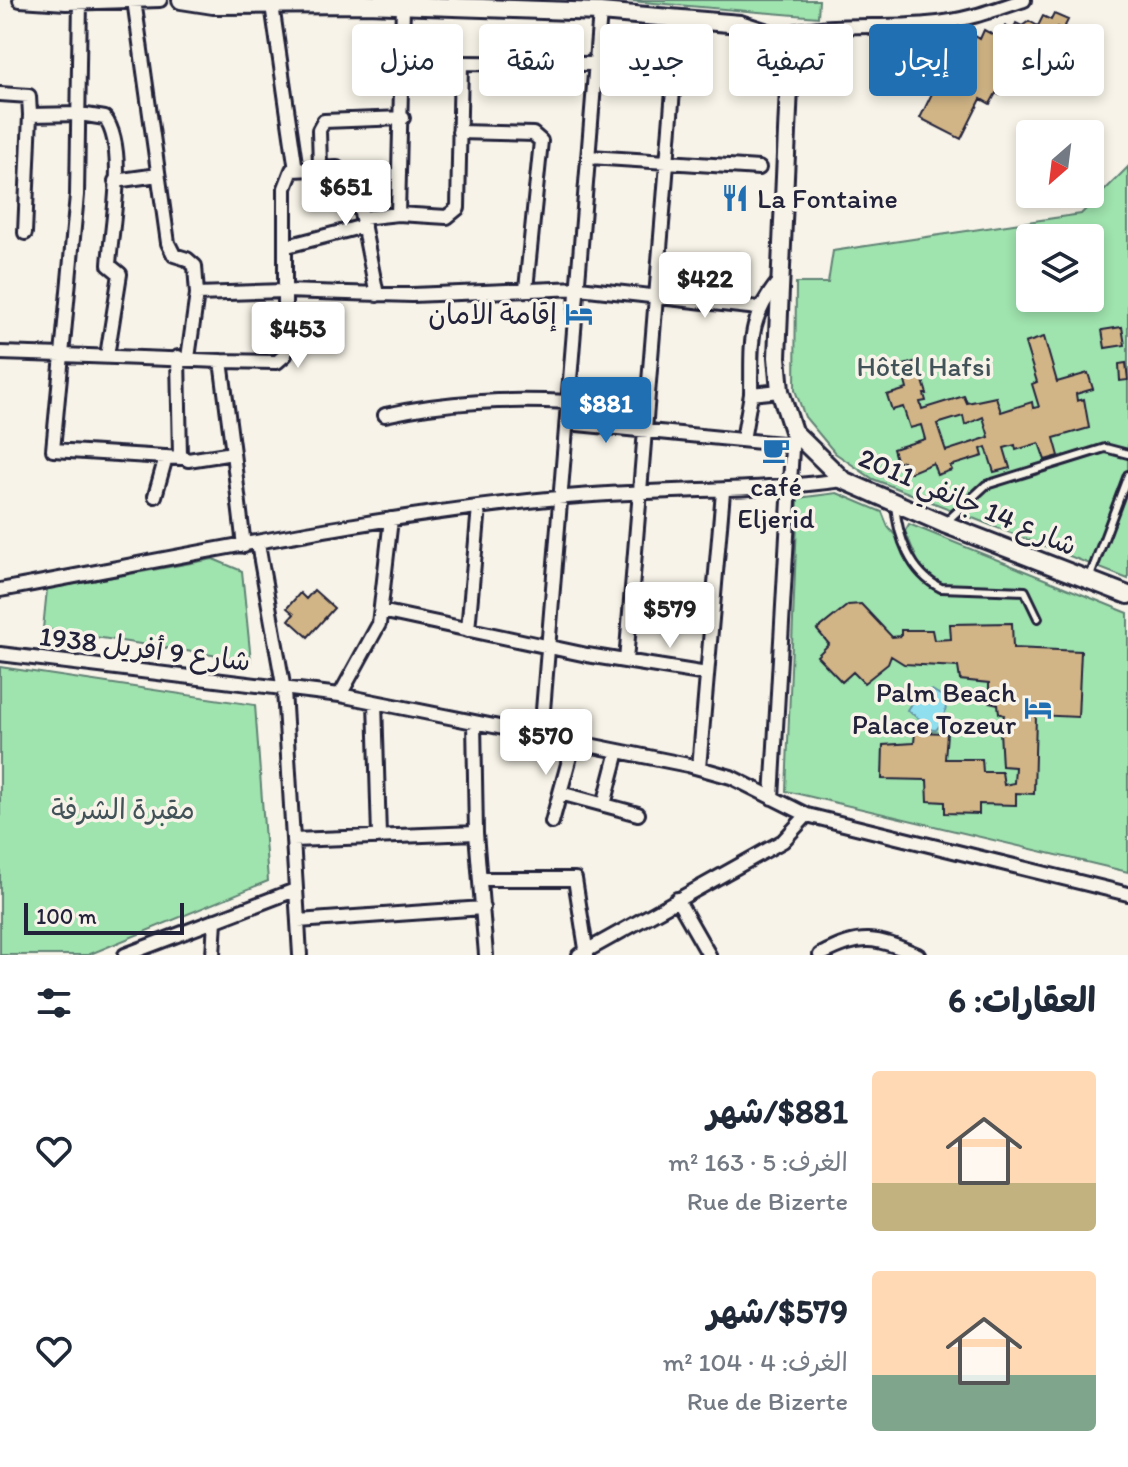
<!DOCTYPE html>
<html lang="ar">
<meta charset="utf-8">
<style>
:root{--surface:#fff;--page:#f6f6f7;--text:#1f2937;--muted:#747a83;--accent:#1f6fb2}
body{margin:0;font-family:Itim,"Playpen Sans Arabic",sans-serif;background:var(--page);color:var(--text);direction:rtl;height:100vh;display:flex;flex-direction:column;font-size:30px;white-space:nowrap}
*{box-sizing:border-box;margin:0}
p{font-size:26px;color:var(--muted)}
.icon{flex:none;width:44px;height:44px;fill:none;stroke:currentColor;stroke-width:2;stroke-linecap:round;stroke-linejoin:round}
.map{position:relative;height:955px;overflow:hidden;direction:ltr}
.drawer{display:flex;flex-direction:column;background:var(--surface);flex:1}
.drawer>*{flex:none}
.banner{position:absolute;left:24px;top:24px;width:1080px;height:72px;direction:rtl;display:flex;gap:16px}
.needle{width:52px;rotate:208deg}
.buttons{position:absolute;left:1016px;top:120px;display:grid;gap:16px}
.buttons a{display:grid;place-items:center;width:88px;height:88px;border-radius:8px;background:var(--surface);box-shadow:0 4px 12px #0003;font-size:40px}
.scale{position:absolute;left:24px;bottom:20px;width:160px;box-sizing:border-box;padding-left:8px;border:4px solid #22223b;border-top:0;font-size:22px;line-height:28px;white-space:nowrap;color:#22223b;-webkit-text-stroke:6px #f7f3e8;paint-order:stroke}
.price{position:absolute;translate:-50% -68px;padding:0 18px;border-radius:8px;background:#fff;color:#222;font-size:26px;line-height:52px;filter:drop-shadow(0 2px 4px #0008)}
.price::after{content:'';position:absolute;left:50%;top:48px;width:24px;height:18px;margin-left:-12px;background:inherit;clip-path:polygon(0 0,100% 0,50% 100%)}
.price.active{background:var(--accent);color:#fff}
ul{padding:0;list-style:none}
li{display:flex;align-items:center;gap:24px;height:200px;padding:0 32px}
li span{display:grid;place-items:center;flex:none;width:224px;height:160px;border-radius:8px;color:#555}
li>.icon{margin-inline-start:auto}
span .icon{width:96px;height:96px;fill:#fffc;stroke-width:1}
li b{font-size:34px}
h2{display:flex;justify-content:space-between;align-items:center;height:96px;padding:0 32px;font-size:34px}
.chip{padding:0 28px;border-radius:8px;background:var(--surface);box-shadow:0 4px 12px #0003;font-size:28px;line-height:72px}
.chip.active{background:var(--accent);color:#fff}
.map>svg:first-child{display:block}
.green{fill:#9fe3ae;stroke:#608274;stroke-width:2;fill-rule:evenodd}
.water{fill:#90dfee;stroke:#6493a6;stroke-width:2}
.building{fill:#d1b586;stroke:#22223b;stroke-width:2;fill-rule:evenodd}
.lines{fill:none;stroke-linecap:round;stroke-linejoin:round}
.lane-casing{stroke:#22223b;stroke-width:12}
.street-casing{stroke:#22223b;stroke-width:18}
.secondary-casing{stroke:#22223b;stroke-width:22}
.lane{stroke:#f7f3e8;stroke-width:6}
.street{stroke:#f7f3e8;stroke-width:12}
.secondary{stroke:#f7f3e8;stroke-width:16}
.labels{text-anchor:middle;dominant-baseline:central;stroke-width:7;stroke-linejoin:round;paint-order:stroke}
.poi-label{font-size:28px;fill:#22223b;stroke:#f7f3e8;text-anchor:end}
.park-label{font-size:28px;fill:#415258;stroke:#f7f3e8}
.street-label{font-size:28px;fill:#22223b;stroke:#f7f3e8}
</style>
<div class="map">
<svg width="1128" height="955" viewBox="0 0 1128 955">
<rect width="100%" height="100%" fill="#f7f3e8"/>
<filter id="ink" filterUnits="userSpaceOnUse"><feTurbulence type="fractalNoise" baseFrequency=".0125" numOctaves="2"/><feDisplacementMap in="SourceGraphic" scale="16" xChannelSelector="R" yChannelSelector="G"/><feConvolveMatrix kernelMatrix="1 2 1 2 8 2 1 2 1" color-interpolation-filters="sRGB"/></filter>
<g filter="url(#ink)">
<path class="green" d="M 619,0 L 819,0 L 818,17 Z
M 1128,167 L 1128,579 L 873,479 L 835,453 L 805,417 L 795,390 L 796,283 L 828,283 L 833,251 L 1081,214 ZM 1030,238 L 1090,238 L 1090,298 L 1030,298 Z
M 837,493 L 882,512 L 888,527 L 918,562 L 905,531 L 909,524 L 1128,613 L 1128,872 L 786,791 L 798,498 Z
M 213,559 L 242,571 L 251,661 L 43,629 L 47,589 Z
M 0,667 L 255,705 L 268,881 L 88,955 L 0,955 Z"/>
<path class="water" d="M 932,690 L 947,699 L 944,720 L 936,730 L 923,729 L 922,721 L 907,710 L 915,697 Z"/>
<path class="building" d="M 1054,14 L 1068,20 L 1063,30 L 1057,27 L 1035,73 L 1010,61 L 1005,73 L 1010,75 L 1000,95 L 996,93 L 990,104 L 981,99 L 961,139 L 920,118 L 940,77 L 950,82 L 956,70 L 948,62 L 952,54 L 963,54 L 969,41 L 972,42 L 975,36 L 980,39 L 984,30 L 999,38 L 1005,26 L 1013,30 L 1016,23 L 1022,26 L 1029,21 L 1038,26 L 1043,16 L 1051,20 Z
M 754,67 L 773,67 L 774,85 L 754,83 Z
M 1122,327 L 1125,345 L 1105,348 L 1102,330 Z
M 1044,337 L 1057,382 L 1088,373 L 1093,389 L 1076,394 L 1077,401 L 1084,399 L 1089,428 L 1054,438 L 1059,456 L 1045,460 L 1039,443 L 1016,450 L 1015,445 L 1004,448 L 1010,468 L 994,472 L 986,447 L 981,449 L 983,456 L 950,466 L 952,470 L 937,475 L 933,463 L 907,474 L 903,461 L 897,463 L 893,449 L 925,439 L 921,425 L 910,428 L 903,407 L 892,410 L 887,395 L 907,389 L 901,366 L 917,361 L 927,394 L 924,394 L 926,401 L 920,402 L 922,409 L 964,396 L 967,403 L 996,397 L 1001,412 L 1032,402 L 1033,408 L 1039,407 L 1032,384 L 1037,382 L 1025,343 ZM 963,416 L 965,425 L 983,417 L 989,437 L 946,451 L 937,424 Z
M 1126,363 L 1128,380 L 1120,381 L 1119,364 Z
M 314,590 L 334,608 L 308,637 L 289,620 L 294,614 L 287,608 L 300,593 L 306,599 Z
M 861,604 L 892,637 L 901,636 L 901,630 L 932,630 L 934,640 L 951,639 L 950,624 L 1012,623 L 1013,648 L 1081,651 L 1078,717 L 1036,715 L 1034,794 L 1016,793 L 1016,805 L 979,804 L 979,814 L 945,813 L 945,802 L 928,801 L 927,780 L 882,779 L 883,745 L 914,743 L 915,732 L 947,733 L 945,759 L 982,759 L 983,772 L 1002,772 L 1004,785 L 1014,783 L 1015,767 L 1002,766 L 1000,731 L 1004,715 L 999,713 L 998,704 L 989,702 L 989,683 L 960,680 L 958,667 L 904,664 L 891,656 L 888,664 L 864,683 L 853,672 L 842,682 L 817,656 L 829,644 L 817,630 L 848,605 Z"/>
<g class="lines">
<g class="lane-casing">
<path id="lane" d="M 869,29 L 914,50 L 935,54 L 941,47 L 940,23
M 895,505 C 898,537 910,573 941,588 L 1025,591 L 1038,618
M 946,522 L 986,485 L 1105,448 L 1128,454
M 1089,579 L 1128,475"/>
</g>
<g class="street-casing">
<path id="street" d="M 20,0 L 66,3 L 160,0
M 134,0 L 168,243 L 174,255 L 187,259 L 195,266 L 197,294
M 272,5 L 296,170
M 403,5 L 398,214 L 447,217 L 458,208 L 461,63 L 596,64
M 777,36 C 827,21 877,29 927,24 C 961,22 992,11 1024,0
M 0,94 L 29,96 L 30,115
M 459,132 L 533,134 L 541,141 L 526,289
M 590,157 L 759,168
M 320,167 L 319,130 L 324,121 L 403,118
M 115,181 L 158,175
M 25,233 L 30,115 L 80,114 L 105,118 C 128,149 111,227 109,265 L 120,274 L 107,356
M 287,246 L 364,226
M 377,295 L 362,218 L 398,214
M 0,353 L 62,355 L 77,195 L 80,0
M 178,357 L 180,456 L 188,460 L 233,453 L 244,546
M 188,358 L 197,294 L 284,291 L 412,295 L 579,288 L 758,308
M 221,361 L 277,362 L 285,355 L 285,188 L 292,170 L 337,168 L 355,184 L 362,218
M 751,394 C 752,345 746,320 780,280
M 385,415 C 448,401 506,399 570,402
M 567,423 L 792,445
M 743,440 L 751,394 L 780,391
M 181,458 L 53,450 L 62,355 L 221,361 L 233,453
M 155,496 L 166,457
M 258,544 L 284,690 L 300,955
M 0,590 C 185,556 371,516 558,498 C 654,488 747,493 843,480
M 381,611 L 587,655 L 707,674
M 468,630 L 479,507
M 0,654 L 340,695 L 688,765 L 731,777 L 807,815 L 1128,894
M 626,661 L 679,18
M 340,695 L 379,624 L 391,519
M 375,702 L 379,836
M 474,722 L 476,833 L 486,955
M 541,735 L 600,12
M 699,768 L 723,492
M 560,793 L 638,814
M 772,798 L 793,431
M 604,805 L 618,751
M 552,822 L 574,742
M 293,840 L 476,833
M 482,879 L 575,879 L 587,955
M 677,899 L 709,955
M 298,921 L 483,908
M 125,955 L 295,890
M 213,955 L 215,920
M 579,955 L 783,841 L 807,815
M 820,955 C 863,933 874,937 918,955"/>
</g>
<g class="secondary-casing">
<path id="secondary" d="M 181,0 L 213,5 L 366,4 L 600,12 L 740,24 L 777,36 L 789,87 L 777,357 L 780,391 L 793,431 L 843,480 L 944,524 L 1128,595"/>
</g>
<use href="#lane" class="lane"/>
<use href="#street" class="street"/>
<use href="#secondary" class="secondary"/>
</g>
</g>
<defs>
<g id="restaurant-bare" transform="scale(2.16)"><path d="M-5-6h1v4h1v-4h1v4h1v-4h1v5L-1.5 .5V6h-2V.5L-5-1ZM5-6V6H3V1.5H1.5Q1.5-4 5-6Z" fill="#1f6fb2" stroke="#f7f3e8" stroke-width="2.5" paint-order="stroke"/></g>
<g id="hotel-bare" transform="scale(2.16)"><path d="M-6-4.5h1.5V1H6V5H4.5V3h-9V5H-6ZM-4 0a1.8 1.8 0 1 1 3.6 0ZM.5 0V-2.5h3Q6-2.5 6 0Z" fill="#1f6fb2" stroke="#f7f3e8" stroke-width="2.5" paint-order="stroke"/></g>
<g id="cafe-bare" transform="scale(2.16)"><path d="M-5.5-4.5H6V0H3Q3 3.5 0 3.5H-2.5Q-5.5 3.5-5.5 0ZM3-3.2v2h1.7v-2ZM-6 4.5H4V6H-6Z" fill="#1f6fb2" stroke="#f7f3e8" stroke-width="2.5" paint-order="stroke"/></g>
</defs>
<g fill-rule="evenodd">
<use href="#restaurant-bare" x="735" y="198"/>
<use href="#hotel-bare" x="579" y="314"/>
<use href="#cafe-bare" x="776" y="450"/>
<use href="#hotel-bare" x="1038" y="708"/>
</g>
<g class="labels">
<g class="poi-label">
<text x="757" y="198" text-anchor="start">La Fontaine</text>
<text x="557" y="314">إقامة الامان</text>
<text x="776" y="486" text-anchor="middle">café<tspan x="776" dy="32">Eljerid</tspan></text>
<text x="1016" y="692">Palm Beach<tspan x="1016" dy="32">Palace Tozeur</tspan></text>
</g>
<g class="park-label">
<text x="924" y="366">Hôtel Hafsi</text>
<text x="123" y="809">مقبرة الشرفة</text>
</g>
<g class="street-label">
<text transform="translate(968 501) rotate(23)">شارع 14 جانفي 2011</text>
<text transform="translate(145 648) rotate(7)">شارع 9 أفريل 1938</text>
</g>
</g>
</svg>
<div class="buttons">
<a><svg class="needle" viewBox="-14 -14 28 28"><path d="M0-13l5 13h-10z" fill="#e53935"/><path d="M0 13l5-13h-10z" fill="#747a83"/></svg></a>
<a><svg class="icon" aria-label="layers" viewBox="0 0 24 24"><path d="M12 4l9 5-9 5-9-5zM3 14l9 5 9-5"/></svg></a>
</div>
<div class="scale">100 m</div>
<b class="price" style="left:346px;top:228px">$651</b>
<b class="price" style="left:705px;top:320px">$422</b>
<b class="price" style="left:298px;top:370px">$453</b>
<b class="price active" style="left:606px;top:445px">$881</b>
<b class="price" style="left:670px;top:650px">$579</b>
<b class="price" style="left:546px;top:777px">$570</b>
<div class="banner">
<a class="chip">شراء</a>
<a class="chip active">إيجار</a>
<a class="chip">تصفية</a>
<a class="chip">جديد</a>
<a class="chip">شقة</a>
<a class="chip">منزل</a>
</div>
</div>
<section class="drawer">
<h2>العقارات: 6<svg class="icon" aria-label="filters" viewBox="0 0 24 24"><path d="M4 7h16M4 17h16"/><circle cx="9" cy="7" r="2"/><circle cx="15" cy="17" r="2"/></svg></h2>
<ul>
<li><span style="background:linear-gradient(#ffd9b3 70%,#c2b280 0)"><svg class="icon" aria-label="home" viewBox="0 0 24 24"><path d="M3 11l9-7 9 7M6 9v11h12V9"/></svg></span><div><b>$881/شهر</b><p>الغرف: 5 · 163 m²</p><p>Rue de Bizerte</p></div><svg class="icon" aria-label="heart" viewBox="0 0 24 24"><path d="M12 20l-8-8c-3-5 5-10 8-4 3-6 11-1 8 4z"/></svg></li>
<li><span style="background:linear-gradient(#ffd9b3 65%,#7fa58c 0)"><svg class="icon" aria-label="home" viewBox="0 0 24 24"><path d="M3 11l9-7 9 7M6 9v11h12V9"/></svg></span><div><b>$579/شهر</b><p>الغرف: 4 · 104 m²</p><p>Rue de Bizerte</p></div><svg class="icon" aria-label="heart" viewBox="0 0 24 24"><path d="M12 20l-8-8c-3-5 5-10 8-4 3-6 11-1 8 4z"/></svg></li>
</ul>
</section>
